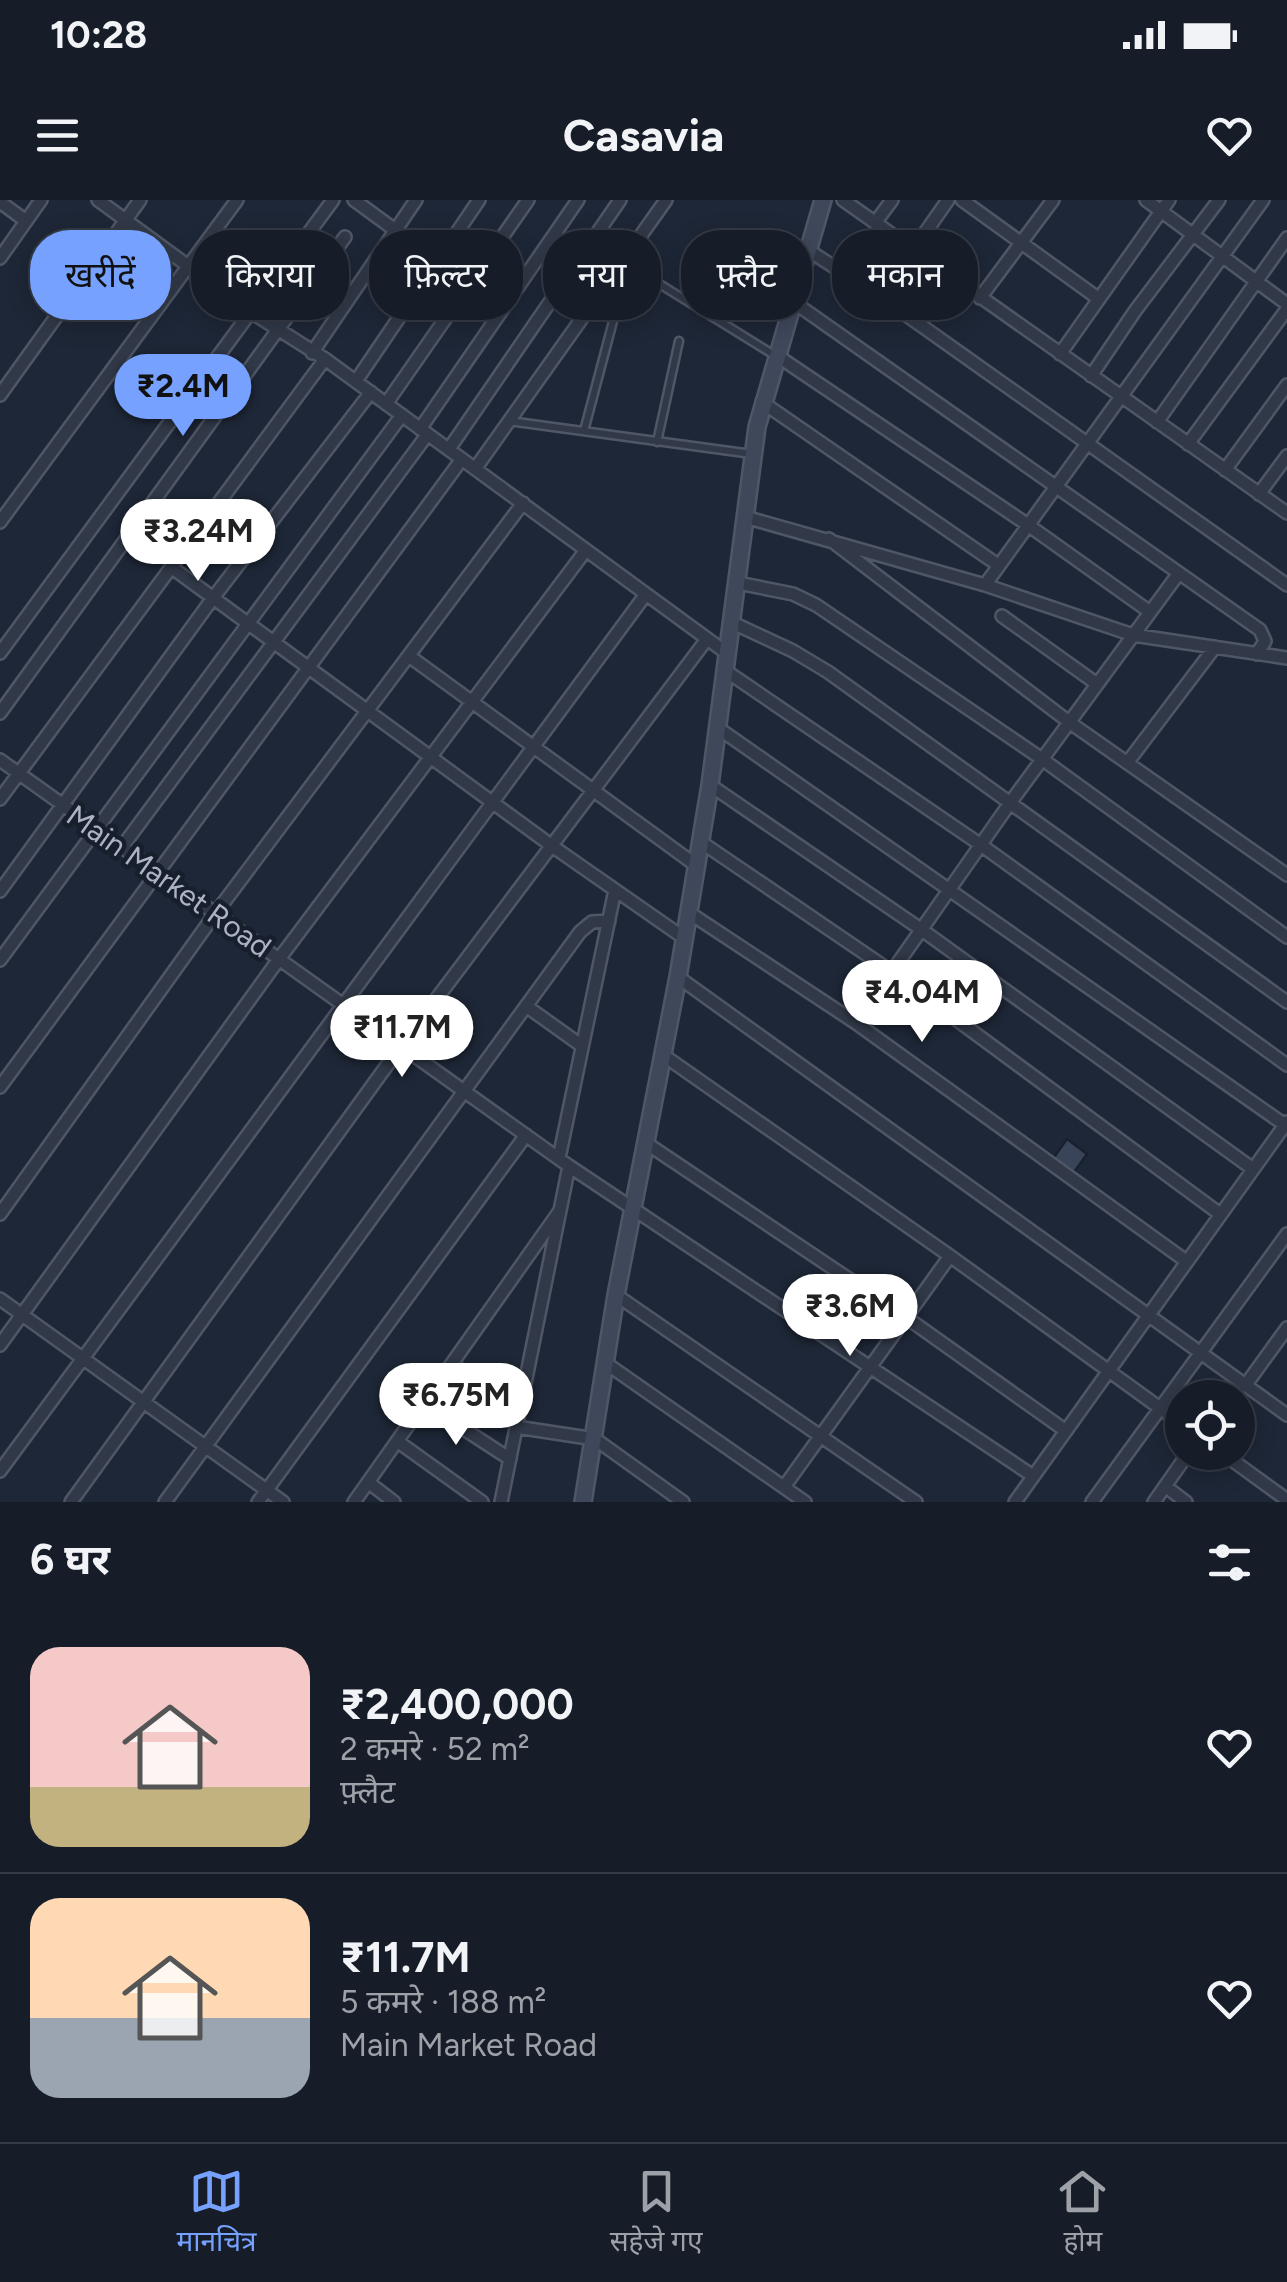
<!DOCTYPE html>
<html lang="hi">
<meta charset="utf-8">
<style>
:root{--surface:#161d29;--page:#1f2631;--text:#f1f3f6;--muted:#9ea2a8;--line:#353b46;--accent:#76a1ff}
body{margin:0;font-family:Figtree,"Noto Sans Devanagari",sans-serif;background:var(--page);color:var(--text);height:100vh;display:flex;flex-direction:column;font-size:38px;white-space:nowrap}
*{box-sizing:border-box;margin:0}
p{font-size:32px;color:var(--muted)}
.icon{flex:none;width:55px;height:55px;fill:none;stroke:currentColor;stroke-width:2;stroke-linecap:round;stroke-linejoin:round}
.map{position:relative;height:1302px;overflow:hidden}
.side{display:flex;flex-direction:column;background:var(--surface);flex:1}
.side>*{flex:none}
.hud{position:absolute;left:30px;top:30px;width:1228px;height:90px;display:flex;gap:20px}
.controls{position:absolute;left:1165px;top:1180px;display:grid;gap:20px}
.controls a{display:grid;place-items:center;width:90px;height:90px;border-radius:50%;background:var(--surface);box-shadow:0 5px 25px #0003,0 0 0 2px var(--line);font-size:50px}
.price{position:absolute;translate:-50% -85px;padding:0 22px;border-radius:35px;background:#fff;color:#222;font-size:32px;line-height:65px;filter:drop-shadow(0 2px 5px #0008)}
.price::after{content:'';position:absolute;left:50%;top:60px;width:30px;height:22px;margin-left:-15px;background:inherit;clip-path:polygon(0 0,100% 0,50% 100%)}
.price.active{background:var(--accent);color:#111}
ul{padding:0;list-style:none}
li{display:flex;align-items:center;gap:30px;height:250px;padding:0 30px}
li+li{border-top:2px solid var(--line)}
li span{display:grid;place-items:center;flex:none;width:280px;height:200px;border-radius:30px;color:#555}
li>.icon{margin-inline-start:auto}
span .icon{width:120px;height:120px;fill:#fffc;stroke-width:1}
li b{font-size:42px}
h2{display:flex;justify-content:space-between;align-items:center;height:120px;padding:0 30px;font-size:42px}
.chip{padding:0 35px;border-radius:40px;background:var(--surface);box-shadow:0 5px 25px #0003,0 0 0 2px var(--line);font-size:35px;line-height:90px}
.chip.active{background:var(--accent);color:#111}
.status{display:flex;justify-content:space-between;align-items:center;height:70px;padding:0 50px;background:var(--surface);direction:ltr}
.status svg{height:28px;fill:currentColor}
header{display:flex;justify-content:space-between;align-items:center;height:130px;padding:0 30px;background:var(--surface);font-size:45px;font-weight:700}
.tabs{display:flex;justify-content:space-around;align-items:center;height:140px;border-top:2px solid var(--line);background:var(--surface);font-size:28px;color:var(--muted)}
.tabs a{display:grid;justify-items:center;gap:5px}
.tabs .active{color:var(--accent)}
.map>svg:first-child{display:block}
.building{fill:#394458;stroke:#19202e;stroke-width:2.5}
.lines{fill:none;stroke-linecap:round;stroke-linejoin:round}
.lane-casing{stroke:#4f5666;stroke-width:11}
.street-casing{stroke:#4f5666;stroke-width:16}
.secondary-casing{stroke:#4f5666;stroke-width:20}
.lane{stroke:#313948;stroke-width:6}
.street{stroke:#313948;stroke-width:11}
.secondary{stroke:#3f475b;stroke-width:15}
.labels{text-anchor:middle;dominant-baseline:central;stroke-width:9;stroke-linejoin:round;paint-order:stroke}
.street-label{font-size:30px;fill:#abb3c5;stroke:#171e2c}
</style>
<div class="status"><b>10:28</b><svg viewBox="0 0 49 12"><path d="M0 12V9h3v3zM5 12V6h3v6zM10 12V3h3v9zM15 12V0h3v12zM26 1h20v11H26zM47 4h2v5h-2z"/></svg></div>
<header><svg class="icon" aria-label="menu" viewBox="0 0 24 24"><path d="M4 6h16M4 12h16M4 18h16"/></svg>Casavia<svg class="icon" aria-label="heart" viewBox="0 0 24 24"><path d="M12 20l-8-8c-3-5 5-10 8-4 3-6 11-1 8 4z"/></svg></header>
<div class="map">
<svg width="1287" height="1302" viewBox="0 0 1287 1302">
<rect width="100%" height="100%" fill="#1e2737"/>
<path class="building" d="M 1067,939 L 1087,954 L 1072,975 L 1052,960 Z"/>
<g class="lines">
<g class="lane-casing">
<path id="lane" d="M 624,62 L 774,155
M 509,221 L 752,254
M 584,231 L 616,110
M 657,242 L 679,141"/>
</g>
<g class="street-casing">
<path id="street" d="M 98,0 L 251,112 L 325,159 L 728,454
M 354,0 L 395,30
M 843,0 L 1287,313
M 962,0 L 1099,99
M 1146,0 L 1287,104
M 0,2 L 26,21
M 875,23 L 892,0
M 808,50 L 888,102 L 1287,385
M 913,50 L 948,0
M 0,58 L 41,0
M 980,98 L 1053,0
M 792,101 L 1260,430 L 1265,441 L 1257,454
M 312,153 L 416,0
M 1060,154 L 1169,0
M 776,155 L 1028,325 L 1150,412
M 1091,176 L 1135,111 L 1219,0
M 356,181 L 479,0
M 0,195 L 140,0
M 762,202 L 998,365
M 386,204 L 528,0
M 1157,222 L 1287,38
M 420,229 L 578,0
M 1188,244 L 1287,109
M 449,249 L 620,0
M 475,269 L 666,0
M 1225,270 L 1287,185
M 1259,294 L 1287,256
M 745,317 L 985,385 L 1133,435 L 1287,458
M 0,322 L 237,0
M 829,339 L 1069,522 L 1287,675
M 171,367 L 552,646 L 684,738
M 738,383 L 793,394 L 816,405 L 1042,559 L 1287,737
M 985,385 L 1263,0
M 1002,416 L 1097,484
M 733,423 L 793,451 L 828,472 L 1287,802
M 0,453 L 333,0
M 409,456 L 697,666
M 726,471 L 981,645 L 1287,865
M 0,513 L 345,37
M 718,528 L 1285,925
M 0,560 L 569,966 L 1033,1276
M 1127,563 L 1215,447
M 710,585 L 922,730 L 1253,969
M 0,599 L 325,159
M 701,642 L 892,772 L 1220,1014
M 122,647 L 427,235
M 0,691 L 213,398 L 371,192
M 688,712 L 856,823 L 1186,1061
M 0,760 L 402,215
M 678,777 L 1287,1215
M 526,806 L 582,846
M 856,823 L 1010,603 L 1179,373
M 663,855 L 950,1056 L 1182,1224
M 0,887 L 462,259
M 646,943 L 907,1118 L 1066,1231
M 559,958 L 615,690
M 0,1014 L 215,714 L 523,303
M 616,1095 L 916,1302
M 0,1099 L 283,1302
M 0,1145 L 279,759 L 586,350
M 452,1164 L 519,1211
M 607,1164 L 805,1302
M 1245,1186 L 1287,1128
M 424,1203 L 510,1259
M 516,1227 L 595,1239 L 683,1302
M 397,1241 L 482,1302
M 1221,1252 L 1287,1300
M 0,1271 L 646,394
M 368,1282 L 394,1302
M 1165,1286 L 1186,1302
M 784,1287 L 950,1056
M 71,1302 L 401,846 L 707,439
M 165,1302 L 580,732 L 592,722 L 609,721
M 258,1302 L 526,935
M 354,1302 L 559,1012
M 501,1302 L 569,966
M 1015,1302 L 1287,922
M 1092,1302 L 1287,1034
M 1154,1302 L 1189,1252"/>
</g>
<g class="secondary-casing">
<path id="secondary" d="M 583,1302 L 616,1095 L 678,777 L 710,585 L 757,227 L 823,0"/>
</g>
<use href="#lane" class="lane"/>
<use href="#street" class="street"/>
<use href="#secondary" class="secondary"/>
</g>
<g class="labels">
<g class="street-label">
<text transform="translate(169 681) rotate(35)">Main Market Road</text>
</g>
</g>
</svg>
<div class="controls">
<a><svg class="icon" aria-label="locate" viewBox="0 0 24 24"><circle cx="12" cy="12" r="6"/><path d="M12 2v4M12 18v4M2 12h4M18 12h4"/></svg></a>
</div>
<b class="price active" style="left:183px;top:239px">₹2.4M</b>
<b class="price" style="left:198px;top:384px">₹3.24M</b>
<b class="price" style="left:922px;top:845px">₹4.04M</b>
<b class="price" style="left:402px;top:880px">₹11.7M</b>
<b class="price" style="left:850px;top:1159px">₹3.6M</b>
<b class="price" style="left:456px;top:1248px">₹6.75M</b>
<div class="hud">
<a class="chip active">खरीदें</a>
<a class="chip">किराया</a>
<a class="chip">फ़िल्टर</a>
<a class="chip">नया</a>
<a class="chip">फ़्लैट</a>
<a class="chip">मकान</a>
</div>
</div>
<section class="side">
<h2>6 घर<svg class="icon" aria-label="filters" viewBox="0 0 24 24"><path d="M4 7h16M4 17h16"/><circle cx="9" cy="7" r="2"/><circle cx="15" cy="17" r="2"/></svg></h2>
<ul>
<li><span style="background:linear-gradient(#f6c9c9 70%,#c2b280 0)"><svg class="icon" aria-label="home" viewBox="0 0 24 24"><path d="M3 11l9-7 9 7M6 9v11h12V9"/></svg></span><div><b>₹2,400,000</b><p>2 कमरे · 52 m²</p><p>फ़्लैट</p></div><svg class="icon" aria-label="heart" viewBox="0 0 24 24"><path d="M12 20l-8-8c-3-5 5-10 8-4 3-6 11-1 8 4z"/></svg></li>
<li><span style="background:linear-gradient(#ffd9b3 60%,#9aa5b1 0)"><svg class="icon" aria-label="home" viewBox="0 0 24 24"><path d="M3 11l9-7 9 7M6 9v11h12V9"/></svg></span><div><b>₹11.7M</b><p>5 कमरे · 188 m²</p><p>Main Market Road</p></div><svg class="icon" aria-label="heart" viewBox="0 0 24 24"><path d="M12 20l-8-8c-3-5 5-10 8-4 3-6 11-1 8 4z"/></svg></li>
</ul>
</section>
<nav class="tabs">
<a class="active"><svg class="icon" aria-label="map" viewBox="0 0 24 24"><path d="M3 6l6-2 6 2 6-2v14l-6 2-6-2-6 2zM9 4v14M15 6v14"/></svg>मानचित्र</a>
<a><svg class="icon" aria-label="saved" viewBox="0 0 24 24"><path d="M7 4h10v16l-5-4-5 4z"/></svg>सहेजे गए</a>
<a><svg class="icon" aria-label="home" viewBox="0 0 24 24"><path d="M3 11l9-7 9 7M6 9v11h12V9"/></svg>होम</a>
</nav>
